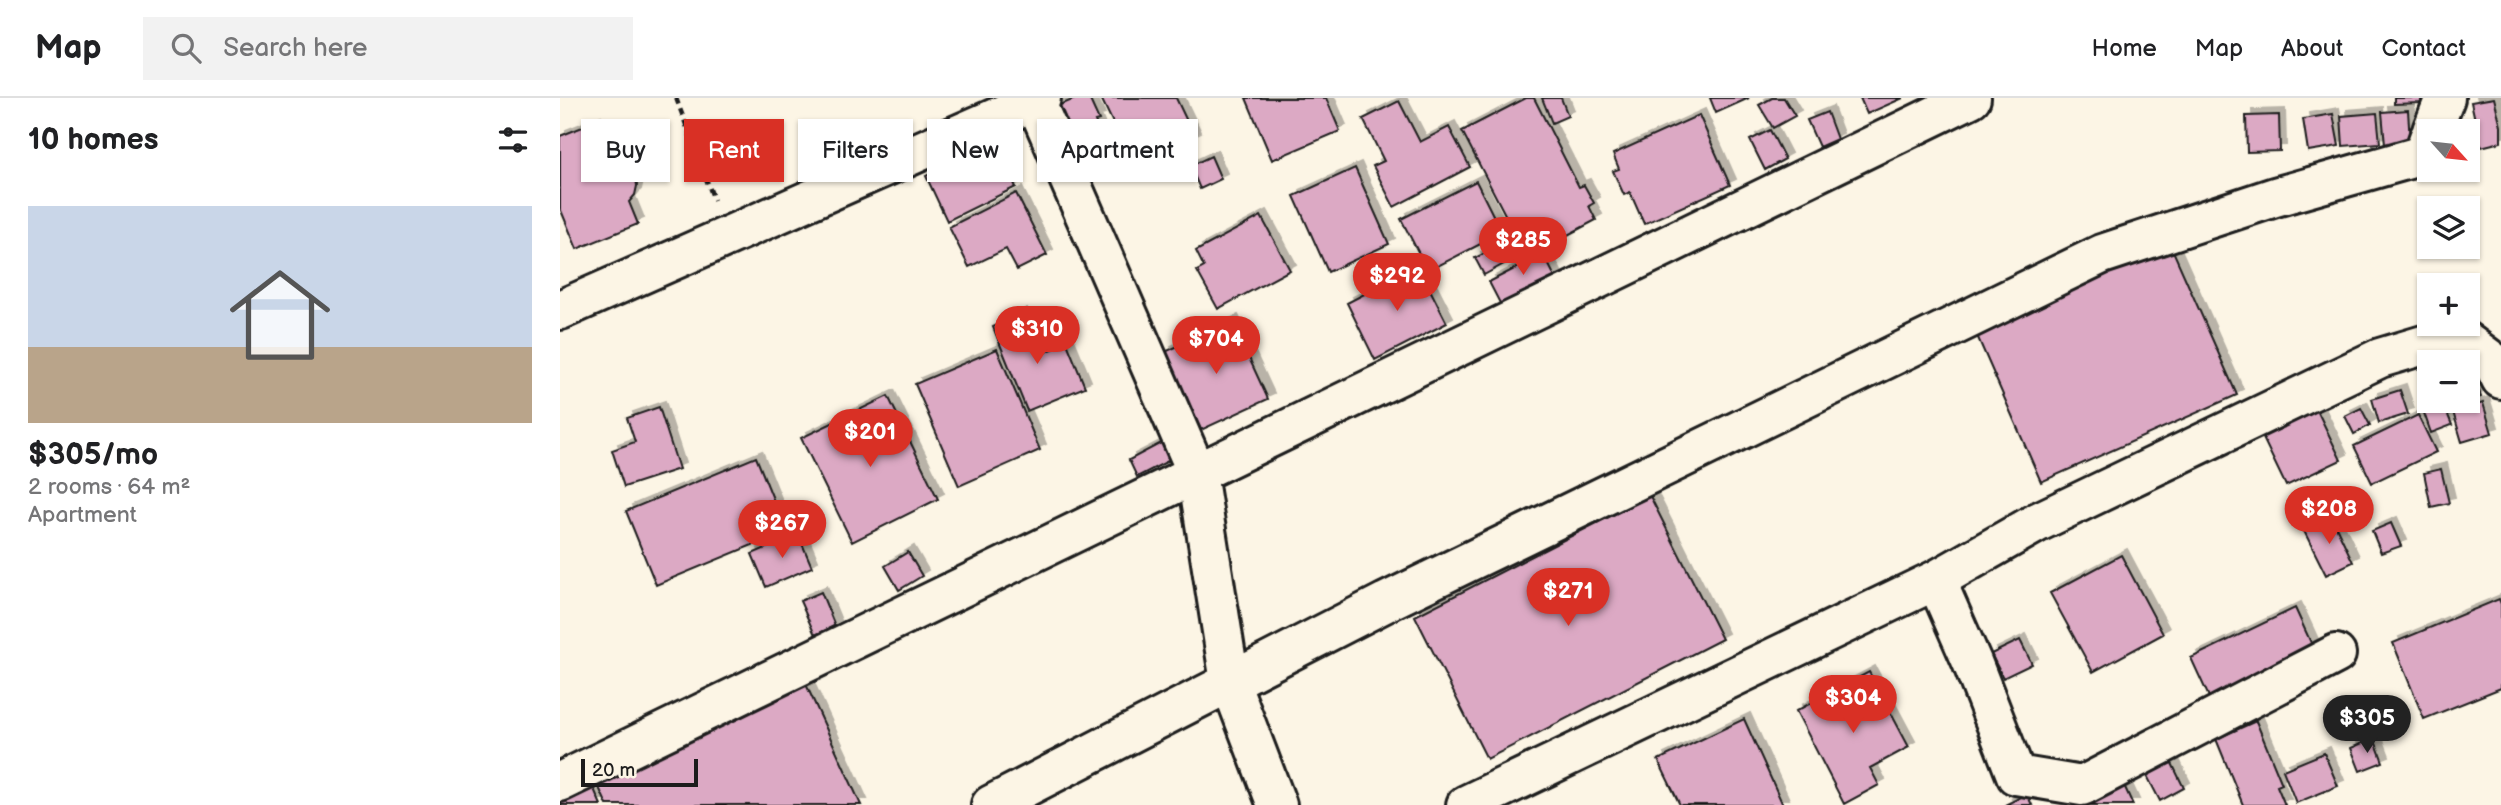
<!DOCTYPE html>
<meta charset="utf-8">
<style>
:root{--surface:#fff;--page:#f2f2f2;--text:#202124;--muted:#757577;--line:#e0e0e0;--accent:#d93025}
body{margin:0;font-family:"Balsamiq Sans",sans-serif;background:var(--page);color:var(--text);height:100vh;display:flex;flex-direction:column;font-size:26px;white-space:nowrap}
*{box-sizing:border-box;margin:0}
p{font-size:23px;color:var(--muted)}
.icon{flex:none;width:38px;height:38px;fill:none;stroke:currentColor;stroke-width:2;stroke-linecap:round;stroke-linejoin:round}
.map{position:relative;flex:1;overflow:hidden}
.sheet{display:flex;flex-direction:column;background:var(--surface);width:560px}
.sheet>*{flex:none}
.hud{position:absolute;left:21px;top:21px;width:665px;height:63px;display:flex;gap:14px}
.needle{width:46px;rotate:117deg}
.controls{position:absolute;left:1857px;top:21px;display:grid;gap:14px}
.controls a{display:grid;place-items:center;width:63px;height:63px;border-radius:0px;background:var(--surface);box-shadow:0 2px 5px #0004;font-size:35px}
.scale{position:absolute;left:21px;bottom:18px;width:117px;box-sizing:border-box;padding-left:7px;border:4px solid #1c1c1c;border-top:0;font-size:19px;line-height:24px;white-space:nowrap;color:#1c1c1c;-webkit-text-stroke:5px #fcf5e5;paint-order:stroke}
.price{position:absolute;translate:-50% -60px;padding:0 16px;border-radius:24px;background:var(--accent);color:#fff;font-size:23px;line-height:46px;filter:drop-shadow(0 2px 4px #0008)}
.price::after{content:'';position:absolute;left:50%;top:42px;width:21px;height:16px;margin-left:-10px;background:inherit;clip-path:polygon(0 0,100% 0,50% 100%)}
.price.active{background:#222;color:#fff}
ul{padding:0;list-style:none}
li{display:grid;align-content:center;gap:14px;height:371px;padding:0 28px}
li span{display:grid;place-items:center;height:217px;border-radius:0px;color:#555}
li>.icon{margin-inline-start:auto}
span .icon{width:126px;height:126px;fill:#fffc;stroke-width:1}
li b{font-size:30px}
h2{display:flex;justify-content:space-between;align-items:center;height:84px;padding:0 28px;font-size:30px}
.chip{padding:0 24px;border-radius:0px;background:var(--surface);box-shadow:0 2px 5px #0004;font-size:24px;line-height:63px}
.chip.active{background:var(--accent);color:#fff}
header{display:flex;align-items:center;gap:42px;box-sizing:border-box;height:98px;padding:0 35px;background:var(--surface);border-bottom:2px solid var(--line)}
header strong{font-size:33px}
nav{display:flex;gap:38px;margin-inline-start:auto;font-size:24px}
.search{width:490px;height:63px;background:var(--page);display:flex;align-items:center;gap:18px;box-sizing:border-box;padding:0 24px;border-radius:0px;color:var(--muted);font-size:26px}
main{display:flex;flex:1;min-height:0}
.map>svg:first-child{display:block}
.building{fill:#dca9c4;stroke:#1c1c1c;stroke-width:2;filter:url(#shadow)}
.lines{fill:none;stroke-linecap:round;stroke-linejoin:round}
.street-casing{stroke:#1c1c1c;stroke-width:44}
.path{stroke:#1c1c1c;stroke-width:4.5;stroke-dasharray:7 5;stroke-linecap:butt}
.street{stroke:#fcf5e5;stroke-width:38}
</style>
<header>
<strong>Map</strong>
<div class="search"><svg class="icon" aria-label="search" viewBox="0 0 24 24"><circle cx="10" cy="10" r="6"/><path d="M15 15l6 6"/></svg>Search here</div>
<nav><a>Home</a><a>Map</a><a>About</a><a>Contact</a></nav>
</header>
<main>
<section class="sheet">
<h2>10 homes<svg class="icon" aria-label="filters" viewBox="0 0 24 24"><path d="M4 7h16M4 17h16"/><circle cx="9" cy="7" r="2"/><circle cx="15" cy="17" r="2"/></svg></h2>
<ul>
<li><span style="background:linear-gradient(#c9d6e8 65%,#b9a48a 0)"><svg class="icon" aria-label="home" viewBox="0 0 24 24"><path d="M3 11l9-7 9 7M6 9v11h12V9"/></svg></span><div><b>$305/mo</b><p>2 rooms · 64 m²</p><p>Apartment</p></div></li>
</ul>
</section>
<div class="map">
<svg width="1941" height="707" viewBox="0 0 1941 707">
<defs>
<filter id="shadow"><feDropShadow dx="6" dy="-6" stdDeviation="0" flood-color="#0004"/></filter>
</defs>
<rect width="100%" height="100%" fill="#fcf5e5"/>
<filter id="ink" filterUnits="userSpaceOnUse"><feTurbulence type="fractalNoise" baseFrequency=".0143" numOctaves="2"/><feDisplacementMap in="SourceGraphic" scale="14" xChannelSelector="R" yChannelSelector="G"/><feConvolveMatrix kernelMatrix="1 2 1 2 8 2 1 2 1" color-interpolation-filters="sRGB"/></filter>
<g filter="url(#ink)">
<path class="building" d="M 517,0 L 529,0 L 539,22 L 535,23 L 540,35 L 510,48 L 493,10 Z
M 541,0 L 616,0 L 635,40 L 574,69 Z
M 686,0 L 766,0 L 780,33 L 712,62 Z
M 966,0 L 974,0 L 1019,89 L 1024,87 L 1034,105 L 1029,108 L 1036,122 L 985,149 L 974,124 L 954,134 L 902,33 Z
M 982,0 L 1001,0 L 1008,18 L 992,25 Z
M 1150,0 L 1189,0 L 1156,15 Z
M 1212,0 L 1224,0 L 1235,18 L 1213,30 L 1199,7 Z
M 1300,0 L 1343,0 L 1307,16 Z
M 1834,0 L 1861,0 L 1861,5 L 1834,6 Z
M 1934,0 L 1941,28 L 1941,44 L 1921,49 L 1911,4 Z
M 839,3 L 860,44 L 889,29 L 910,69 L 834,109 L 813,68 L 824,63 L 803,21 Z
M 1848,12 L 1850,45 L 1825,47 L 1822,14 Z
M 1267,14 L 1277,41 L 1259,49 L 1247,22 Z
M 1817,15 L 1820,45 L 1783,48 L 1781,18 Z
M 1773,16 L 1779,48 L 1748,53 L 1743,21 Z
M 1139,17 L 1170,87 L 1084,126 L 1070,94 L 1064,97 L 1053,73 L 1059,71 L 1053,56 Z
M 1719,17 L 1720,53 L 1687,54 L 1686,18 Z
M 35,24 L 53,66 L 62,67 L 70,72 L 76,79 L 77,88 L 75,97 L 69,104 L 78,126 L 17,151 L 0,110 L 0,38 Z
M 1210,32 L 1225,61 L 1205,72 L 1190,42 Z
M 435,44 L 456,89 L 387,123 L 366,78 Z
M 651,58 L 661,81 L 640,91 L 630,68 Z
M 795,70 L 829,146 L 768,174 L 734,98 Z
M 916,83 L 942,135 L 868,173 L 841,121 Z
M 456,95 L 487,157 L 457,172 L 446,151 L 409,169 L 389,129 Z
M 701,118 L 730,172 L 658,211 L 637,173 L 644,169 L 636,153 Z
M 975,139 L 995,179 L 975,189 L 978,196 L 944,213 L 929,184 L 966,165 L 957,148 Z
M 943,146 L 951,162 L 924,177 L 915,160 Z
M 1610,146 L 1677,297 L 1481,384 L 1415,233 Z
M 858,168 L 887,225 L 815,262 L 787,205 Z
M 461,216 L 478,257 L 507,245 L 525,289 L 467,313 L 433,229 Z
M 672,223 L 708,301 L 641,332 L 605,254 Z
M 437,251 L 480,352 L 399,388 L 355,286 Z
M 1915,280 L 1921,299 L 1891,308 L 1889,303 L 1908,303 L 1908,282 Z
M 1840,292 L 1848,316 L 1819,325 L 1812,301 Z
M 328,298 L 378,401 L 292,444 L 241,340 Z
M 1883,305 L 1892,327 L 1871,335 L 1863,312 Z
M 1923,305 L 1932,335 L 1902,344 L 1893,314 Z
M 99,309 L 119,371 L 64,389 L 52,352 L 75,344 L 67,320 Z
M 1756,310 L 1781,362 L 1726,388 L 1701,336 Z
M 1801,310 L 1810,327 L 1794,336 L 1785,318 Z
M 1858,317 L 1876,354 L 1812,385 L 1794,348 Z
M 603,344 L 612,361 L 577,379 L 569,362 Z
M 196,359 L 226,433 L 96,487 L 66,413 Z
M 1881,371 L 1889,405 L 1871,409 L 1864,375 Z
M 1090,398 L 1162,541 L 927,661 L 855,518 Z
M 1772,420 L 1793,464 L 1766,477 L 1744,433 Z
M 1831,425 L 1841,448 L 1821,455 L 1812,433 Z
M 238,436 L 252,469 L 206,489 L 192,456 Z
M 348,454 L 362,478 L 339,492 L 325,468 Z
M 1561,457 L 1603,536 L 1533,574 L 1490,495 Z
M 261,494 L 275,528 L 255,537 L 240,503 Z
M 1939,501 L 1941,506 L 1941,590 L 1864,621 L 1833,545 Z
M 1735,510 L 1758,560 L 1654,610 L 1631,560 Z
M 1460,542 L 1472,566 L 1443,580 L 1431,556 Z
M 1309,574 L 1349,649 L 1310,670 L 1319,687 L 1284,706 L 1236,613 Z
M 245,584 L 301,707 L 47,707 L 36,683 Z
M 1184,621 L 1223,707 L 1120,707 L 1098,662 Z
M 1696,623 L 1722,686 L 1717,688 L 1725,707 L 1683,707 L 1656,641 Z
M 1814,640 L 1823,664 L 1800,673 L 1791,650 Z
M 1764,655 L 1778,688 L 1736,705 L 1723,672 Z
M 1608,657 L 1624,690 L 1600,703 L 1583,670 Z
M 31,684 L 41,707 L 0,707 L 0,699 Z
M 1563,685 L 1573,707 L 1514,707 Z
M 1467,696 L 1472,707 L 1445,707 Z"/>
<g class="lines">
<g class="street-casing">
<path id="street" d="M 474,0 L 637,375 L 670,584 L 717,707
M 1872,33 L 1885,0
M 0,212 L 481,0
M 1376,482 L 1412,564 L 1456,677 L 1522,688 L 1776,556
M 0,684 L 1411,0
M 431,707 L 826,504 L 1542,156 L 1715,99 L 1863,57 L 1869,40
M 906,707 L 1376,482 L 1478,424 L 1820,260 L 1897,237 L 1932,263 L 1941,281"/>
</g>
<path class="path" d="M 116,0 L 154,102"/>
<use href="#street" class="street"/>
</g>
</g>
</svg>
<div class="controls">
<a><svg class="needle" viewBox="-14 -14 28 28"><path d="M0-13l5 13h-10z" fill="#e53935"/><path d="M0 13l5-13h-10z" fill="#757577"/></svg></a>
<a><svg class="icon" aria-label="layers" viewBox="0 0 24 24"><path d="M12 4l9 5-9 5-9-5zM3 14l9 5 9-5"/></svg></a>
<a>+</a>
<a>−</a>
</div>
<div class="scale">20 m</div>
<b class="price" style="left:963px;top:179px">$285</b>
<b class="price" style="left:837px;top:215px">$292</b>
<b class="price" style="left:477px;top:268px">$310</b>
<b class="price" style="left:656px;top:278px">$704</b>
<b class="price" style="left:310px;top:371px">$201</b>
<b class="price" style="left:1769px;top:448px">$208</b>
<b class="price" style="left:222px;top:462px">$267</b>
<b class="price" style="left:1008px;top:530px">$271</b>
<b class="price" style="left:1293px;top:637px">$304</b>
<b class="price active" style="left:1807px;top:657px">$305</b>
<div class="hud">
<a class="chip">Buy</a>
<a class="chip active">Rent</a>
<a class="chip">Filters</a>
<a class="chip">New</a>
<a class="chip">Apartment</a>
</div>
</div>
</main>
